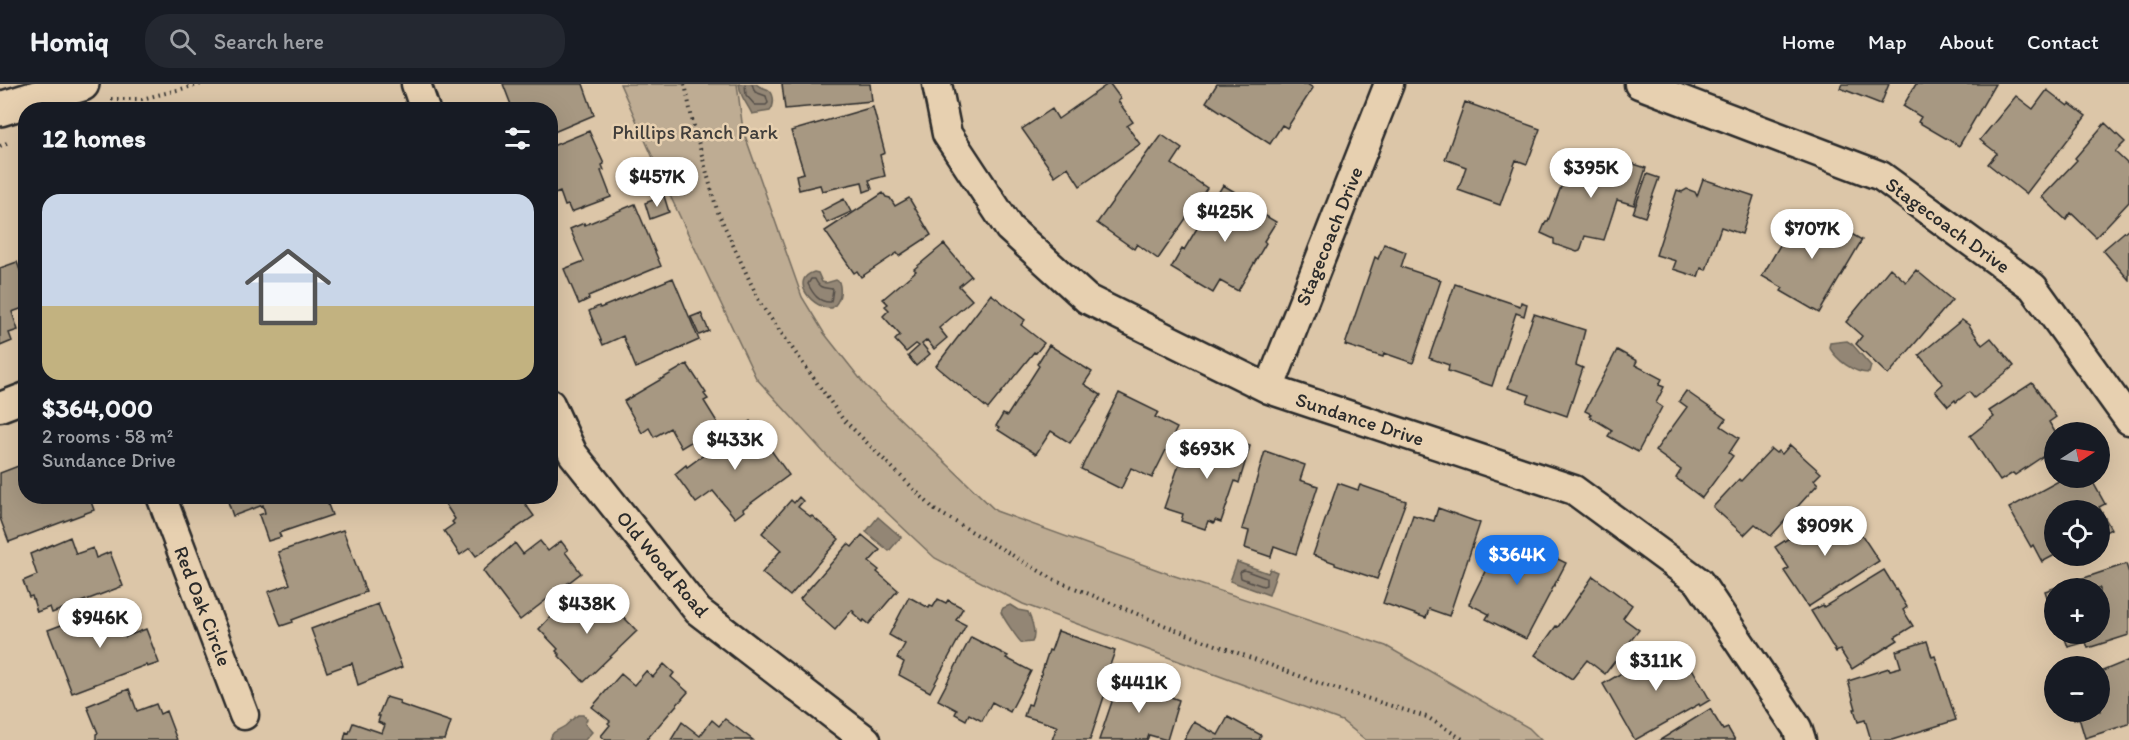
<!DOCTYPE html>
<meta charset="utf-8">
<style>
:root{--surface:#171b24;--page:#242831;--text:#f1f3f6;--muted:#9ea1a6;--line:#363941;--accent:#1a73e8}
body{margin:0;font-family:Itim,sans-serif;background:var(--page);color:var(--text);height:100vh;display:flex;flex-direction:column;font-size:22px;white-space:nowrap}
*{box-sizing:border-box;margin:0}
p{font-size:20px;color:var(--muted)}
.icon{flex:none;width:33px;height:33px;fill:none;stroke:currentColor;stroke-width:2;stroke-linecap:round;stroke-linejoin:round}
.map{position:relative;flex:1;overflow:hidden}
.side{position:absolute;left:18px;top:18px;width:540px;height:402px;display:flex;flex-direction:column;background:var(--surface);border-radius:24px;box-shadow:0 6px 24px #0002}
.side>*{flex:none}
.needle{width:39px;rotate:78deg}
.controls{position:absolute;left:2044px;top:338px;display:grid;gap:12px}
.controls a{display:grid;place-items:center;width:66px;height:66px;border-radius:50%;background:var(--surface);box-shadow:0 6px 24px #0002;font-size:30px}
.price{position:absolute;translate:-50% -51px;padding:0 14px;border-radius:21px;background:#fff;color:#222;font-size:20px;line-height:39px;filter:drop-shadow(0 2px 3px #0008)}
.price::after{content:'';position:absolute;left:50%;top:36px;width:18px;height:14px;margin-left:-9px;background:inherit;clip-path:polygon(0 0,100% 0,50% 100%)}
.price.on{background:var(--accent);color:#fff}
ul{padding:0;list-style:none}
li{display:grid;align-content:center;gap:12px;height:318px;padding:0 24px}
li span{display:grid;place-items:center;height:186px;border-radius:18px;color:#555}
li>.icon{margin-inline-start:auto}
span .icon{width:108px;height:108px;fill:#fffc;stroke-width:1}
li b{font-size:26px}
h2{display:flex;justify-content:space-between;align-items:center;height:72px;padding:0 24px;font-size:26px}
header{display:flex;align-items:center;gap:36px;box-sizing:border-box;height:84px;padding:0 30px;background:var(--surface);border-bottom:2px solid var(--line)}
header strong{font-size:28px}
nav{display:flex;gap:33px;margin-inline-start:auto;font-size:21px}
.search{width:420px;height:54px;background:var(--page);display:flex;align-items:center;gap:15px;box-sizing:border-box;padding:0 21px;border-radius:24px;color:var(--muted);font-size:22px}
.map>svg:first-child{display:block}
.green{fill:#beac93;stroke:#746c5f;stroke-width:1.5}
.water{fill:#938675;stroke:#696257;stroke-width:1.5}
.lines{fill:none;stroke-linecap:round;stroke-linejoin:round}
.shore{stroke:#554f49;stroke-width:1.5}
.building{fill:#a79882;stroke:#2b2b2b;stroke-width:1.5}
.minor-casing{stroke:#2b2b2b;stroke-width:33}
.secondary-casing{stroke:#2b2b2b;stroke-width:38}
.path{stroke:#2b2b2b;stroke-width:4;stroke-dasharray:1.5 4.5;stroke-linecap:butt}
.minor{stroke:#e7d0b0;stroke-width:28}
.secondary{stroke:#e7d0b0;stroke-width:33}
.labels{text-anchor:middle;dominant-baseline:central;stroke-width:5;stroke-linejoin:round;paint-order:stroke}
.park-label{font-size:20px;fill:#413e3b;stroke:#e7d0b0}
.street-label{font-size:20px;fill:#2b2b2b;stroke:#e7d0b0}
</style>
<header>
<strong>Homiq</strong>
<div class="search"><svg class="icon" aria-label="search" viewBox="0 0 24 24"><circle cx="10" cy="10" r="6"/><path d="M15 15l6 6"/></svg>Search here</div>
<nav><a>Home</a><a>Map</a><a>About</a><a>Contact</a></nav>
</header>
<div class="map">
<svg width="2129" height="656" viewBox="0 0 2129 656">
<rect width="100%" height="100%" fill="#dcc6a8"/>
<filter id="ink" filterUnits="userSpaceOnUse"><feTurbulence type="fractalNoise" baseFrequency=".0167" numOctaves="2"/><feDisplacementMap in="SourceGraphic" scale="12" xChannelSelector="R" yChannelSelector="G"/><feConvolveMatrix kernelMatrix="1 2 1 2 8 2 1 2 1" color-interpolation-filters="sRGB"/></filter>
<g filter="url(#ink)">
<path class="green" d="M 620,0 L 737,0 L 743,46 L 802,213 L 824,249 L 865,301 L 996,427 L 1169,490 L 1386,562 L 1529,644 L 1541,656 L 1366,656 L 1342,637 L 1023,520 L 935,474 L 828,373 L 756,294 L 666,103 Z"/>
<path class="water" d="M 739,0 L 756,0 C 760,4 767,4 770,7 C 775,13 774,22 770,27 L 752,30 C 746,17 741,15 739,0 Z
M 814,188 L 818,189 L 822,198 L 826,199 L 836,196 L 839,198 C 842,207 840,218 832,224 C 814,226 788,196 814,188 Z
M 1847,257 L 1852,260 L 1871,282 L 1869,289 C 1853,289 1837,276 1829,263 L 1830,259 Z
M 878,433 L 901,453 L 889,467 L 866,448 Z
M 1237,478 L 1268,489 L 1270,485 L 1277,488 L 1269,511 L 1230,497 Z
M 1010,521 L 1018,526 L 1028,528 C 1032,537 1037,550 1032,558 L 1022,559 C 1018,556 1002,532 1001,528 L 1003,524 Z
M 578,631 L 583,631 L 587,635 L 585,640 L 592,648 L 585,656 L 550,656 C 552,646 558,647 565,642 C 570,638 573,634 578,631 Z"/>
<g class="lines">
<path class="shore" d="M 745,0 L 746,11 L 755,21 L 766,21 L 768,19 L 766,12 L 755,8 L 752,0
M 811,195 L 815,195 C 820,206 824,203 833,205 L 831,218 C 819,219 813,210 808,200 Z
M 1244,486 L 1266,494 L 1266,501 L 1263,502 L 1241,494 L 1240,488 Z"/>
</g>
<path class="building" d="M 503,0 L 583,0 L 594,31 L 554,48 L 550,39 L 550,26 L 513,26 Z
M 782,0 L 870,0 L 872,17 L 785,25 Z
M 1108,0 L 1110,0 L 1121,15 L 1118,17 L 1133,38 L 1127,42 L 1140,60 L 1080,102 L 1068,83 L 1055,92 L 1022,45 L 1052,25 L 1058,35 Z
M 1217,0 L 1307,0 L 1313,4 L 1287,44 L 1282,41 L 1270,60 L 1206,18 Z
M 1842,0 L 1889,0 L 1881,20 L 1840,4 Z
M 1916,0 L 1995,0 L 1959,62 L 1918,38 L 1921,33 L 1903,22 Z
M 2047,6 L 2068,22 L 2070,20 L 2086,32 L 2026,110 L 1988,80 L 1997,69 L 1980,56 L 2016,12 L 2033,25 Z
M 1465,18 L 1540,45 L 1527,80 L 1516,76 L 1500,121 L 1458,106 L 1466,83 L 1445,75 Z
M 873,23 L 885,69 L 880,71 L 885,92 L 869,96 L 872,105 L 864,108 L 862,98 L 822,107 L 820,101 L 799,106 L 796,91 L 804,89 L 791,47 Z
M 2105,39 L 2125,58 L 2115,68 L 2129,81 L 2129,118 L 2096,153 L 2071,129 L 2066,136 L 2042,113 L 2077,76 L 2075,74 Z
M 589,47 L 604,80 L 602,81 L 604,86 L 601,87 L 611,113 L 571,128 L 568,121 L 565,122 L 560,108 L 550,112 L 550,63 Z
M 1162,51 L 1182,65 L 1172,80 L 1207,104 L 1158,175 L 1137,160 L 1134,165 L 1097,139 L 1150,65 L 1151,66 Z
M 1594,67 L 1646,84 L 1634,121 L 1617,116 L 1604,156 L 1585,152 L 1580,167 L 1577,168 L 1554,160 L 1554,155 L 1541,149 L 1546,137 L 1548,137 L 1572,74 L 1589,80 Z
M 1647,90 L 1659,94 L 1645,133 L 1633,129 Z
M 1703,95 L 1754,112 L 1742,150 L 1721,143 L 1706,186 L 1701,184 L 1698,193 L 1673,185 L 1676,177 L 1656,171 L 1677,106 L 1682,108 L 1687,105 L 1695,108 L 1697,112 Z
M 1223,101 L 1240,111 L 1238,113 L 1260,126 L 1259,128 L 1276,138 L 1264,157 L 1266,159 L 1238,207 L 1220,197 L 1213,209 L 1171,184 L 1182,165 L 1184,166 Z
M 883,109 L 886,113 L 890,114 L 895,122 L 909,114 L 931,151 L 899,172 L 897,169 L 861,193 L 857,187 L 854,189 L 825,147 Z
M 664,112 L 669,128 L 650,135 L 645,119 Z
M 844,115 L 851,128 L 827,139 L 821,127 Z
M 635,120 L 661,182 L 588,212 L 589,215 L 579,220 L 564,185 L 584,177 L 570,145 L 584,139 L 585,141 Z
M 1800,127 L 1817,137 L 1820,132 L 1862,156 L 1819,229 L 1781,207 L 1783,204 L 1762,192 Z
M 2129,144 L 2129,196 L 2103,166 Z
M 944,160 L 971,192 L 959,202 L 972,216 L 939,244 L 947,254 L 934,265 L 927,256 L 922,260 L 930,270 L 916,282 L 908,272 L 919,262 L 916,260 L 906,268 L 895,256 L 900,251 L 883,232 L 889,226 L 885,222 L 888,220 L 883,215 L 916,187 L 914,185 Z
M 1384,160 L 1406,168 L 1401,183 L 1441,196 L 1413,279 L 1384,269 L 1383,273 L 1345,261 L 1375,173 L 1378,175 Z
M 17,178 L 26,203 L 26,223 L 12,228 L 18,246 L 9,249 L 12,257 L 0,262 L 0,184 Z
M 1890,184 L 1906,198 L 1916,186 L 1952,216 L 1888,291 L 1856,260 L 1862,252 L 1846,238 Z
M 673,194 L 699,256 L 636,284 L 623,252 L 603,261 L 589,227 L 599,222 L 600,224 Z
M 1455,200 L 1520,222 L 1521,218 L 1527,220 L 1524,232 L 1516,229 L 1492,302 L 1448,287 L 1449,281 L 1429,274 Z
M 991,210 L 1025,236 L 1021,241 L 1044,259 L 1036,269 L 1034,268 L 988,325 L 936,282 Z
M 701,229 L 709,247 L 699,251 L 691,233 Z
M 1534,230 L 1585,246 L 1576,281 L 1583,284 L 1567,332 L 1527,318 L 1530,311 L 1508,304 Z
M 1962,236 L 1969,241 L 1982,261 L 1991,254 L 2014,282 L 1974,314 L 1969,308 L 1956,318 L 1955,316 L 1948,322 L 1935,307 L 1943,300 L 1919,271 Z
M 1049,261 L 1092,288 L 1084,300 L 1101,311 L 1070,359 L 1051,347 L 1036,370 L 998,346 L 999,344 L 996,342 L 1003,330 L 1007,332 L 1039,282 L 1037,280 Z
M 1617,266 L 1637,277 L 1635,281 L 1662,295 L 1659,301 L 1664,303 L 1656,319 L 1662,323 L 1638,368 L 1608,352 L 1612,346 L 1589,332 L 1591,330 L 1585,327 Z
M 687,280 L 706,309 L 704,310 L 708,315 L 704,317 L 719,341 L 681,364 L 670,344 L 654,353 L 649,344 L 642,349 L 624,317 Z
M 2032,299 L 2056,333 L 2049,338 L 2055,348 L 2055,360 L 2043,369 L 2045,371 L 2015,391 L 2013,389 L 2000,397 L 1970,352 L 1994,333 L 1989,327 Z
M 1686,307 L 1726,335 L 1721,342 L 1739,354 L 1729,369 L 1733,372 L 1702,414 L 1676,394 L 1681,386 L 1655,367 L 1687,323 L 1679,317 Z
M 1119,309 L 1158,328 L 1155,333 L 1177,344 L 1152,394 L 1131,384 L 1121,405 L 1081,385 Z
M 750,337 L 789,391 L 743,425 L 744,427 L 735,434 L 713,407 L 696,419 L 675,390 L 686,381 L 687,383 Z
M 1209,349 L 1250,362 L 1239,399 L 1235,397 L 1221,438 L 1215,436 L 1214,439 L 1208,437 L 1205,445 L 1181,437 L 1183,430 L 1164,424 L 1186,360 L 1191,361 L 1193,358 L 1205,362 Z
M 1790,361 L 1821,389 L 1814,396 L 1818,400 L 1771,452 L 1755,440 L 1744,451 L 1713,423 L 1739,395 L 1741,397 L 1771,365 L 1776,369 L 1778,367 L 1782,370 Z
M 1265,367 L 1305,381 L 1300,396 L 1318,402 L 1296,470 L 1274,462 L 1271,473 L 1245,464 L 1249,447 L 1242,445 Z
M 26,379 L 26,412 L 89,412 L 94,426 L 9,458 L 0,434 L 0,389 Z
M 2066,393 L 2090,393 L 2105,420 L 2099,423 L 2111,445 L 2100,451 L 2100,426 L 2055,426 L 2055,471 L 2042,478 L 2033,461 L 2031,463 L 2009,424 Z
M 1338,399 L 1358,406 L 1360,401 L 1406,417 L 1377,495 L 1335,481 L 1335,479 L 1313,471 Z
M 226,412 L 331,412 L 333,416 L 327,418 L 332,431 L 279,449 L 281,453 L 268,457 L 259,431 L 265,429 L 263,421 L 233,432 Z
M 440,412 L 523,412 L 521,414 L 534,432 L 476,472 L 470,464 L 460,471 L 444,447 L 454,440 L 452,438 L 455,435 Z
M 799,413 L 803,417 L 798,423 L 811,433 L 812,432 L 839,455 L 790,512 L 762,489 L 781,466 L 762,449 L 791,416 L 794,419 Z
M 1438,424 L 1480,439 L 1449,532 L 1429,525 L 1426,534 L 1383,519 L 1413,431 L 1434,437 Z
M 1834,425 L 1846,444 L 1854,439 L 1879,477 L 1808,523 L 1784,487 L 1789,484 L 1775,463 Z
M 343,446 L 366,508 L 292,536 L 293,538 L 281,542 L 268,508 L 290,500 L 278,468 Z
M 862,451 L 880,466 L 869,478 L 879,486 L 877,488 L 898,506 L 869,540 L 864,536 L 863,538 L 853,529 L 854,528 L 852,526 L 835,546 L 800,515 L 848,460 L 852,463 Z
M 70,453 L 76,470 L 93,464 L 96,474 L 110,468 L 123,502 L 52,529 L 50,523 L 37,528 L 32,512 L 29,513 L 23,497 L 37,491 L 30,470 Z
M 1502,453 L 1525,465 L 1527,460 L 1566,479 L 1526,555 L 1486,535 L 1489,530 L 1469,520 Z
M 540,457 L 548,467 L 561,457 L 568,466 L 565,468 L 581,489 L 520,536 L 483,487 L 515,459 L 523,470 Z
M 2126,480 L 2129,489 L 2129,551 L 2088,564 L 2086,558 L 2068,563 L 2063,549 L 2100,549 L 2100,504 L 2055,504 L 2055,537 L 2045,507 Z
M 1884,486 L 1907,523 L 1903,526 L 1913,542 L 1895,553 L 1898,556 L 1852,585 L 1840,566 L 1836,568 L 1811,527 L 1823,521 L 1824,523 Z
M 1593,492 L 1632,521 L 1623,534 L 1639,546 L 1605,590 L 1587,576 L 1572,595 L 1535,571 L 1556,542 L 1558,543 Z
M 569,513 L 587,529 L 604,513 L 637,547 L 584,598 L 559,572 L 560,571 L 556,567 L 558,565 L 539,545 Z
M 909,513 L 929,524 L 930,522 L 933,523 L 938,515 L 946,519 L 948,516 L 963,524 L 956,536 L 966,541 L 930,608 L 899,591 L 904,578 L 897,574 L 905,560 L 889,551 Z
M 113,519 L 125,553 L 146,545 L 159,579 L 147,583 L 146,581 L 72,609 L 48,546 L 101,526 L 100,524 Z
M 378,520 L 402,583 L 358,601 L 352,579 L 327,588 L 311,545 Z
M 1058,547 L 1115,567 L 1108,587 L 1112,588 L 1090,656 L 1052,656 L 1057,642 L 1024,632 L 1028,620 L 1031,621 L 1049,566 L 1051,567 Z
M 971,553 L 1008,572 L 1006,574 L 1031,587 L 1010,628 L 992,618 L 982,637 L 969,630 L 966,636 L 955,630 L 957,626 L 938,616 Z
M 1927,557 L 1932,573 L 1935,572 L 1956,636 L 1892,656 L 1871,656 L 1865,636 L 1858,638 L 1854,625 L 1856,625 L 1848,597 L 1889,584 L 1890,586 L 1901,583 L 1896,567 Z
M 1670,560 L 1680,578 L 1686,574 L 1710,616 L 1700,622 L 1699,620 L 1635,656 L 1603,600 Z
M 2129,576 L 2129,640 L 2085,654 L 2079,634 L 2074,636 L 2071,627 L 2100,627 L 2100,588 Z
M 664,580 L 674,589 L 671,593 L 688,608 L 646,656 L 606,656 L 601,652 L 610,641 L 608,639 L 610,637 L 592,623 L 621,590 L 634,601 L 646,587 L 653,593 Z
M 1120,594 L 1179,616 L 1167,656 L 1149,651 L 1147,656 L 1099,656 Z
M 129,605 L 137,627 L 156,620 L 160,630 L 166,627 L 177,656 L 96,656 L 96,650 L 98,649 L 87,622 Z
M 386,613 L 400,617 L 399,620 L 451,638 L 445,656 L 344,656 L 346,648 L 349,649 L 353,639 L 382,649 L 385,641 L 378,638 L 380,632 L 378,632 Z
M 1710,625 L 1723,646 L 1728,644 L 1735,656 L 1660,656 Z
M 1228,633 L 1261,651 L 1259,656 L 1184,656 L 1194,638 L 1218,651 Z
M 725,635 L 753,656 L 671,656 L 682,638 L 700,652 L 712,636 L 719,642 Z"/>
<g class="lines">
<g class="minor-casing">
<path id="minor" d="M 416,0 L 425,26
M 937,0 L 947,50 L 1009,144 L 1087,215 L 1269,305 L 1574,406 L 1699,498 L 1797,644 L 1801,656
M 1639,0 L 1881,92 L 2033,203 L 2129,336
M 1269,305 L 1389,0
M 550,320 L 573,370 L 698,527 L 866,656
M 0,323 L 26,313
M 161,412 L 244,631"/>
</g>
<g class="secondary-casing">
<path id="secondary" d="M 0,25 L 82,0"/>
</g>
<path class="path" d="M 685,0 L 692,35 L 717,126 L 760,219 L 842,334 L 935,426 L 1053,495 L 1176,546 L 1321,600 L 1427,633 L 1464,656
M 111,15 L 142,15 L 201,0
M 0,62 L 9,58"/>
<use href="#minor" class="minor"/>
<use href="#secondary" class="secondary"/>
</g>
</g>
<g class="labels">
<g class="park-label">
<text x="695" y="48">Phillips Ranch Park</text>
</g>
<g class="street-label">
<text transform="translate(1948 141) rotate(36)">Stagecoach Drive</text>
<text transform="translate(1329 152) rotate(-68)">Stagecoach Drive</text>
<text transform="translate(1360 335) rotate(18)">Sundance Drive</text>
<text transform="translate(663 480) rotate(50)">Old Wood Road</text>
<text transform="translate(203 522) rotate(69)">Red Oak Circle</text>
</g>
</g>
</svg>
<div class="controls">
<a><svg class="needle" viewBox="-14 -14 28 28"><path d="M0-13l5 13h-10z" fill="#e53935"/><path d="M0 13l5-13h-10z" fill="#9ea1a6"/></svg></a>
<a><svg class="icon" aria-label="locate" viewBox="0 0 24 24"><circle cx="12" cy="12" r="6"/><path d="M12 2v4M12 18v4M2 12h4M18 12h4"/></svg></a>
<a>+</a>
<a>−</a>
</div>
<b class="price" style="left:1591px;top:115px">$395K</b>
<b class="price" style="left:657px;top:124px">$457K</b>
<b class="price" style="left:1225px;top:159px">$425K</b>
<b class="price" style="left:1812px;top:176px">$707K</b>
<b class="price" style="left:735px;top:387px">$433K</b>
<b class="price" style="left:1207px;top:396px">$693K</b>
<b class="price" style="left:1825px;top:473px">$909K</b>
<b class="price on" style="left:1517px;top:502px">$364K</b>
<b class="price" style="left:587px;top:551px">$438K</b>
<b class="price" style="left:100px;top:565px">$946K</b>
<b class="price" style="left:1656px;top:608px">$311K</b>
<b class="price" style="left:1139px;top:630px">$441K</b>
<section class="side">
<h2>12 homes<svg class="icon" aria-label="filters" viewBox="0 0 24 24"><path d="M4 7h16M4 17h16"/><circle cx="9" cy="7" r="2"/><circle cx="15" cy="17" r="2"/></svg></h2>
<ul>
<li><span style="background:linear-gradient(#c9d6e8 60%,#c2b280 0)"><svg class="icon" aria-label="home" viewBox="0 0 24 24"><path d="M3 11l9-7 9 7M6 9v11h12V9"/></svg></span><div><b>$364,000</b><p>2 rooms · 58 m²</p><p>Sundance Drive</p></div></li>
</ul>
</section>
</div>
